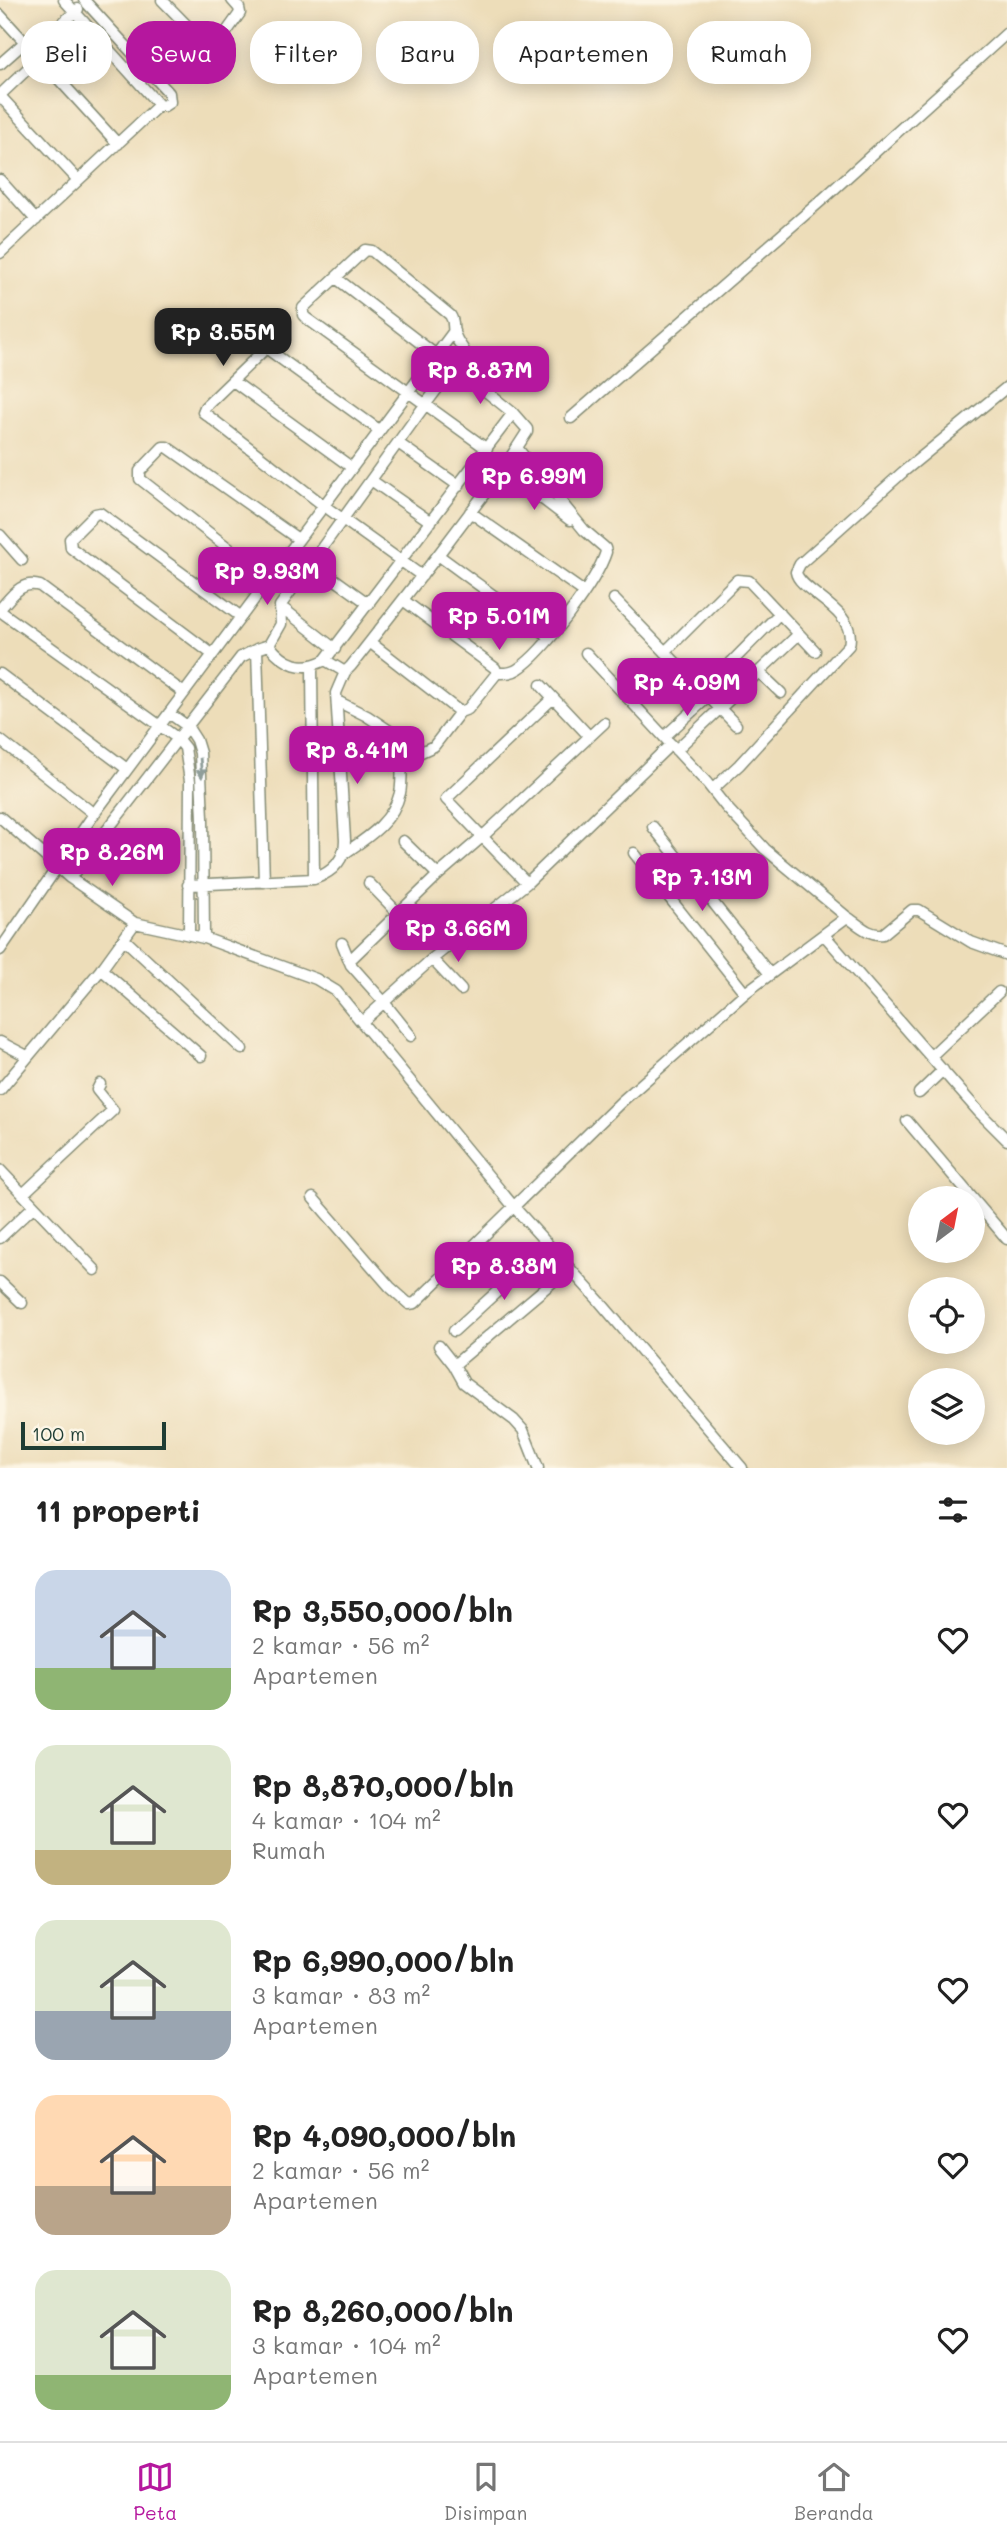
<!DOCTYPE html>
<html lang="id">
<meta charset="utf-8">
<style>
:root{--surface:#fff;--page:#f2f2f2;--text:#222;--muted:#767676;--line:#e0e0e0;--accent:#b5179e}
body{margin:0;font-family:Mali,sans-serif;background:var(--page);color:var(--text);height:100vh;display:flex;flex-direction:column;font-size:26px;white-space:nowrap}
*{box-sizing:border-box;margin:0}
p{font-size:23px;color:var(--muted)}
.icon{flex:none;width:38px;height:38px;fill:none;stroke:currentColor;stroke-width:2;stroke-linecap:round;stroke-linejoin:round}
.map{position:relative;height:1468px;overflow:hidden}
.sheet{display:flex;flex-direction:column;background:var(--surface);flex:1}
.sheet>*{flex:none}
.banner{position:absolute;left:21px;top:21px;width:966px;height:63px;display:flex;gap:14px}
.needle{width:46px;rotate:32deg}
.fabs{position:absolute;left:908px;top:1186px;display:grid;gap:14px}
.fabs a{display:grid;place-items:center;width:77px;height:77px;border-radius:50%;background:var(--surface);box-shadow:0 4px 18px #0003;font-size:35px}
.scale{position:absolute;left:21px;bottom:18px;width:145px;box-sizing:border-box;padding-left:7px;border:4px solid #1f3d34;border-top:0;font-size:19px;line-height:24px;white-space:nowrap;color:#1f3d34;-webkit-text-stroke:5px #fcf5e5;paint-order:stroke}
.price{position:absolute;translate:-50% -60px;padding:0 16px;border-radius:14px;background:var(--accent);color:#fff;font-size:23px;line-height:46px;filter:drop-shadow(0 2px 4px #0008)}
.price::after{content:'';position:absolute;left:50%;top:42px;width:21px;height:16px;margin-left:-10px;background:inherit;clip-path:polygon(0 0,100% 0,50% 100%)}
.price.on{background:#222;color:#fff}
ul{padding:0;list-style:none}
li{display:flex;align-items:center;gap:21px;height:175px;padding:0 35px}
li span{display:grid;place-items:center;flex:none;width:196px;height:140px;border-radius:21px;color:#555}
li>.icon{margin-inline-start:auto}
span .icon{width:84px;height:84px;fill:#fffc;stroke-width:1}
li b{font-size:30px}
h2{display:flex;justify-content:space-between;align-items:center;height:84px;padding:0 35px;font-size:30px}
.chip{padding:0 24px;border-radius:28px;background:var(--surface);box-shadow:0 4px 18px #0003;font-size:24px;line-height:63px}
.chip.on{background:var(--accent);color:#fff}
.tab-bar{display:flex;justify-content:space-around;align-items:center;height:98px;border-top:2px solid var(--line);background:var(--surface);font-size:19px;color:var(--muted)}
.tab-bar a{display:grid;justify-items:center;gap:4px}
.tab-bar .on{color:var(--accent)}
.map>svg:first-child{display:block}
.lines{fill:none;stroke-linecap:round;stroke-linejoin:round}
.street-casing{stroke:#868d76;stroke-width:13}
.street{stroke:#fff;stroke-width:10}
.oneway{fill:#8f9e9a}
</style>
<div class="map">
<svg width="1007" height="1468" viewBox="0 0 1007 1468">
<rect width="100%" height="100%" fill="#fcf5e5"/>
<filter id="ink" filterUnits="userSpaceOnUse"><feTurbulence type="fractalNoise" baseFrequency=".0143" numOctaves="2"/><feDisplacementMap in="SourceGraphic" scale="14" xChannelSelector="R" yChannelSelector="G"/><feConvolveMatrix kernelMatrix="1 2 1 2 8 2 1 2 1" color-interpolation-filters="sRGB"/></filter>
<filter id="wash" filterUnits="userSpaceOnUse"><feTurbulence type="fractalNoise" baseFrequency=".00686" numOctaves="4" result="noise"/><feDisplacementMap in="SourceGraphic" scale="28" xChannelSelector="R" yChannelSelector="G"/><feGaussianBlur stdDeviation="1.57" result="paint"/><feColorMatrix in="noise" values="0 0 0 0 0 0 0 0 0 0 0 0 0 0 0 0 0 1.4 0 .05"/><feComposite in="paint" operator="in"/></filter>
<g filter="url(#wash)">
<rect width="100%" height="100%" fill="#edddb9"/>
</g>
<g filter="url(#ink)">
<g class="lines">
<g class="street-casing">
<path id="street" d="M 64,0 L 159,105
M 162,0 L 211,50 L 215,48 L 240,13 L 239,8 L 232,0
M 0,15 L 118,144
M 0,64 L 25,42 L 45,39
M 0,95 L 39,58 L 45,39 L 78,9
M 0,96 L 78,180
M 0,180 L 36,220
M 0,253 L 159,105 L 164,106 L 170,102 L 169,93 L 84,0
M 336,278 L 436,355
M 463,373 C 469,344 462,354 454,333 C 452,326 455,322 450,315 L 372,251 L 365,250 L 303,308 L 303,315 L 306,318 L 487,449
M 233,381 L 351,467
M 571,418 L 823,199 L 1007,33
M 379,430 L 266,348 L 205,407 L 203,412 L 323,505 L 422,576
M 398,443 L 459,486
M 503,469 L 570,520
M 371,480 L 431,522
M 470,512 L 584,592
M 0,535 L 22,560
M 438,555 L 550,637
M 312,563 L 369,604
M 268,579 L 140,479 L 140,471 L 163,447 L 167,447 L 298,539
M 614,599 L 736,725
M 280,606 L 335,649
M 0,609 C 12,596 21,580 40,586 L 184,693
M 0,611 L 177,738 L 185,748 L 190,781 L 189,935
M 371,643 L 460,712
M 269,645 C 285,665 302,672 325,660 L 513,413
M 665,652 L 737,580 L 749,581 L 815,651
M 212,654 L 71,548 L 70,539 L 95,514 L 100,513 L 240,616
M 312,667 L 314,879
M 759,672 L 781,693
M 497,673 C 504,673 511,674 518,669 C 543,653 597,581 606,552 L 605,548 L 584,530 L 517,448
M 0,674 L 127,769
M 541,685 L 589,736
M 703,691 L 780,613
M 337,701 L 367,716 L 421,752 L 434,746 L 460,712 L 468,709 L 497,673 L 495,668 L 403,600
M 169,713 L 187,726 L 196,740 L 200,753 L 203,818 L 204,938
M 664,737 L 709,696
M 0,740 L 94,814
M 676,750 L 799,634
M 713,789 L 739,765 L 849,645 C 858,610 799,592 796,572 L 800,564 L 903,472 L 1007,387
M 0,817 L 70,878 L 135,923 L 204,938 L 316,979 L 336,991 L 514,1207 L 600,1302 L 742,1468
M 653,827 L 769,973
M 403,841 L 438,875
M 345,853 C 367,838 393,822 400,793 C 403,779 401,754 401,738
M 634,853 L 745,993
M 70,878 L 241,657 L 257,649
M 264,882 L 257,649 L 269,645 L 281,624 L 280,606 L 425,405 L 449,373 L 454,371 L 463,373 L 513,413 L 527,429 L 527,432 L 503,469 L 438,555 L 351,666 L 345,672 L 325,660
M 369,883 L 398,913
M 527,883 L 446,799 L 553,698
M 188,885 L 314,879 C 333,872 345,860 345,840 L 336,693 L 345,672
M 847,917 C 858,924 869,936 883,934 L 912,910 L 919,910 L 971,942 L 1007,955
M 825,936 L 979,1112 L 1007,1140
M 124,939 L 242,1049
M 342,943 L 351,965 L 383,1001 L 411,1036
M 0,950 L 94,814 L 454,331
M 432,959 L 461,990
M 349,961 L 438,875 L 482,837 L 604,723
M 101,969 L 201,1056
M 363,1021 L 432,959 L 527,883 L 671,744
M 0,1042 L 27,1056
M 931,1056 L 999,992
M 0,1090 L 104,966 L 135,923
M 919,1093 L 943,1070
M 907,1121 L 1007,1239
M 0,1170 L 95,1270
M 23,1194 L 113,1110 L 97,1090 L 100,1084
M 313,1198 L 390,1287 L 409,1304 L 415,1303 L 621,1102 L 745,993 L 847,917 L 765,849 L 726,807 L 707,783 L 586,653
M 0,1238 L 33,1207
M 0,1282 L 22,1303
M 454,1331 L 548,1245
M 439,1346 L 454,1365 L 569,1268
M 454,1365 L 464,1383 L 514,1420 L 523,1430 L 538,1468"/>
</g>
<use href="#street" class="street"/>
</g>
<defs><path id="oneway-solid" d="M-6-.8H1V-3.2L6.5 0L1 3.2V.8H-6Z" transform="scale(1.75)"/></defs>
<use class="oneway" href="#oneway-solid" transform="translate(201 768) rotate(85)"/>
</g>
</svg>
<div class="fabs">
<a><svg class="needle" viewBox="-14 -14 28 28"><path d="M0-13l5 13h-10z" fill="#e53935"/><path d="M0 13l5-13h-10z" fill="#767676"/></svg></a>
<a><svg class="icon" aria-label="locate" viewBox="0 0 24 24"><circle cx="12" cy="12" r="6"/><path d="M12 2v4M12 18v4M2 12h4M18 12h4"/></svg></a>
<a><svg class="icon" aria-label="layers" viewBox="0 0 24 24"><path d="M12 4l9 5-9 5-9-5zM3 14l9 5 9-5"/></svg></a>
</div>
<div class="scale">100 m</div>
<b class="price on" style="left:223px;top:368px">Rp 3.55M</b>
<b class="price" style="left:480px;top:406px">Rp 8.87M</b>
<b class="price" style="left:534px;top:512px">Rp 6.99M</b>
<b class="price" style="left:267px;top:607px">Rp 9.93M</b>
<b class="price" style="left:499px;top:652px">Rp 5.01M</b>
<b class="price" style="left:687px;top:718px">Rp 4.09M</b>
<b class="price" style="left:357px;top:786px">Rp 8.41M</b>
<b class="price" style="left:112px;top:888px">Rp 8.26M</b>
<b class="price" style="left:702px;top:913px">Rp 7.13M</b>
<b class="price" style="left:458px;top:964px">Rp 3.66M</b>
<b class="price" style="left:504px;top:1302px">Rp 8.38M</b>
<div class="banner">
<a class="chip">Beli</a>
<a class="chip on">Sewa</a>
<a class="chip">Filter</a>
<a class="chip">Baru</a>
<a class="chip">Apartemen</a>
<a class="chip">Rumah</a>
</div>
</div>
<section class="sheet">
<h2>11 properti<svg class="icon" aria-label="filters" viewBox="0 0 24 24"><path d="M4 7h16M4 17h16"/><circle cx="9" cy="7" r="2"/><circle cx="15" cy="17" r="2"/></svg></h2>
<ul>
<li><span style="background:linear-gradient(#c9d6e8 70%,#8fb573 0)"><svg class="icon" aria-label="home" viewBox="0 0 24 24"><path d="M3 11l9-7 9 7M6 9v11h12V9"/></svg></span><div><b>Rp 3,550,000/bln</b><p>2 kamar · 56 m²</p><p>Apartemen</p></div><svg class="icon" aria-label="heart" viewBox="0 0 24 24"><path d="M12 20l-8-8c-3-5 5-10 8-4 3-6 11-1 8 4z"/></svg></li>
<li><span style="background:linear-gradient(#dfe7d0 75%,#c2b280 0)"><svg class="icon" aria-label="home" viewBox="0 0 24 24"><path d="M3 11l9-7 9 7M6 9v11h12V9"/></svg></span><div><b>Rp 8,870,000/bln</b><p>4 kamar · 104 m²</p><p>Rumah</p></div><svg class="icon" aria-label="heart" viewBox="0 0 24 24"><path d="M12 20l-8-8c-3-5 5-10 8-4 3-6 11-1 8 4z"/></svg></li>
<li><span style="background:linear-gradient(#dfe7d0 65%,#9aa5b1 0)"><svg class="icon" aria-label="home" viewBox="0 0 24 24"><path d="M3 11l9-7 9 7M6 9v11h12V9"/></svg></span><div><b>Rp 6,990,000/bln</b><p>3 kamar · 83 m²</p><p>Apartemen</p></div><svg class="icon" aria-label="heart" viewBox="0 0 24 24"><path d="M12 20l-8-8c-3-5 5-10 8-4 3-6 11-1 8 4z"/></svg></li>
<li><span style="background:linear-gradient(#ffd9b3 65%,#b9a48a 0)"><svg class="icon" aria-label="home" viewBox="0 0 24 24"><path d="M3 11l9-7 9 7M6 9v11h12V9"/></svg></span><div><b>Rp 4,090,000/bln</b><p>2 kamar · 56 m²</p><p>Apartemen</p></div><svg class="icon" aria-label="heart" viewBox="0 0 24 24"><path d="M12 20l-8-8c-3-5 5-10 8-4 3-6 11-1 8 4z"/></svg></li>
<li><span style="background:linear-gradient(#dfe7d0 75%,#8fb573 0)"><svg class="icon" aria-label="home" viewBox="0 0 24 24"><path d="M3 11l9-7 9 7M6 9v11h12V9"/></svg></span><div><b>Rp 8,260,000/bln</b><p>3 kamar · 104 m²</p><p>Apartemen</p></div><svg class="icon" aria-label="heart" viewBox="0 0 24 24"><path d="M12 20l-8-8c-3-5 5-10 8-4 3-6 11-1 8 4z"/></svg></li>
</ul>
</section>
<nav class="tab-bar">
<a class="on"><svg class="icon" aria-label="map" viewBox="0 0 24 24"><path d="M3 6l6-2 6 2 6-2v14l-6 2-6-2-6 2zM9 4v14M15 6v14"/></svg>Peta</a>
<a><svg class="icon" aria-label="saved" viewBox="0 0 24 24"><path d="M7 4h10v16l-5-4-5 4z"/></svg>Disimpan</a>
<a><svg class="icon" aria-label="home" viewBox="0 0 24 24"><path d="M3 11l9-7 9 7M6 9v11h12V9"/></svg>Beranda</a>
</nav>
